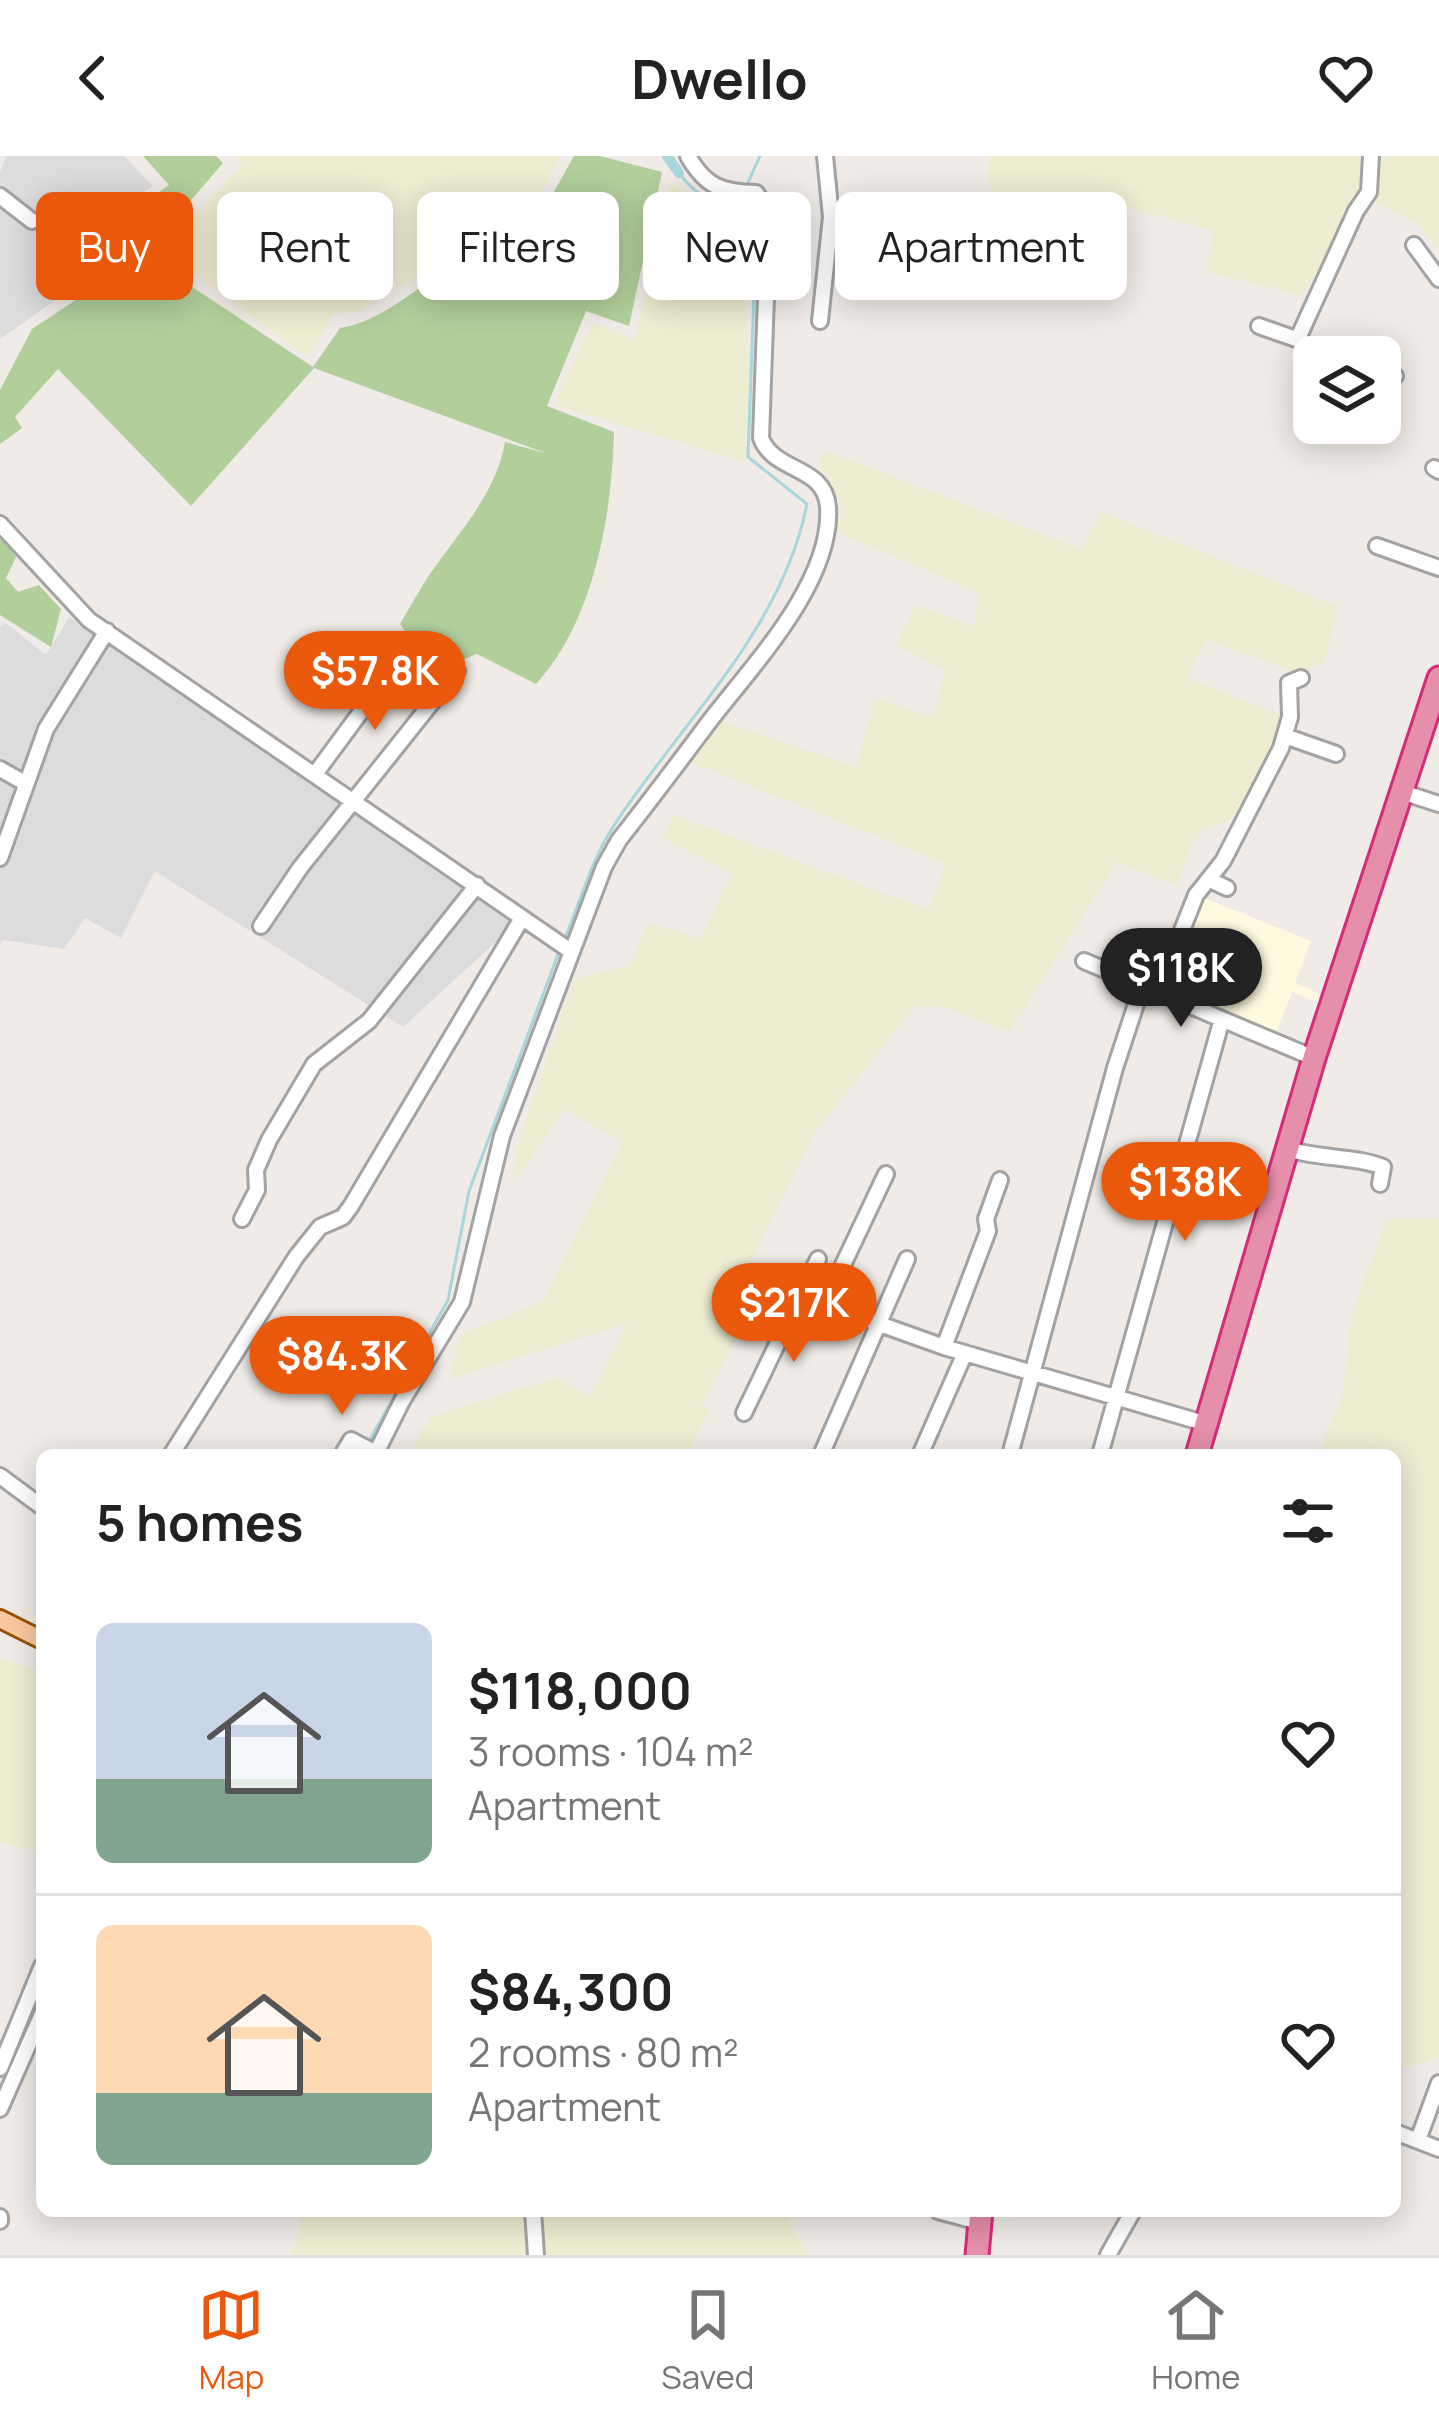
<!DOCTYPE html>
<meta charset="utf-8">
<style>
:root{--surface:#fff;--page:#f2f2f2;--text:#222;--muted:#767676;--line:#e0e0e0;--accent:#ea580c}
body{margin:0;font-family:Manrope,sans-serif;background:var(--page);color:var(--text);height:100vh;display:flex;flex-direction:column;font-size:45px;white-space:nowrap}
*{box-sizing:border-box;margin:0}
p{font-size:39px;color:var(--muted)}
.icon{flex:none;width:66px;height:66px;fill:none;stroke:currentColor;stroke-width:2;stroke-linecap:round;stroke-linejoin:round}
.map{position:relative;flex:1;overflow:hidden}
.details{position:absolute;left:36px;top:1293px;width:1365px;height:768px;display:flex;flex-direction:column;background:var(--surface);border-radius:18px;box-shadow:0 6px 30px #0003}
.details>*{flex:none}
.hud{position:absolute;left:36px;top:36px;width:1368px;height:108px;display:flex;gap:24px}
.buttons{position:absolute;left:1293px;top:180px;display:grid;gap:24px}
.buttons a{display:grid;place-items:center;width:108px;height:108px;border-radius:18px;background:var(--surface);box-shadow:0 6px 30px #0003;font-size:60px}
.price{position:absolute;translate:-50% -102px;padding:0 27px;border-radius:42px;background:var(--accent);color:#fff;font-size:39px;line-height:78px;filter:drop-shadow(0 3px 6px #0008)}
.price::after{content:'';position:absolute;left:50%;top:72px;width:36px;height:27px;margin-left:-18px;background:inherit;clip-path:polygon(0 0,100% 0,50% 100%)}
.price.current{background:#222;color:#fff}
ul{padding:0;list-style:none}
li{display:flex;align-items:center;gap:36px;height:300px;padding:0 60px}
li+li{border-top:3px solid var(--line)}
li span{display:grid;place-items:center;flex:none;width:336px;height:240px;border-radius:18px;color:#555}
li>.icon{margin-inline-start:auto}
span .icon{width:144px;height:144px;fill:#fffc;stroke-width:1}
li b{font-size:51px}
h2{display:flex;justify-content:space-between;align-items:center;height:144px;padding:0 60px;font-size:51px}
.pill{padding:0 42px;border-radius:18px;background:var(--surface);box-shadow:0 6px 30px #0003;font-size:42px;line-height:108px}
.pill.current{background:var(--accent);color:#fff}
header{display:flex;justify-content:space-between;align-items:center;height:156px;padding:0 60px;background:var(--surface);font-size:54px;font-weight:700}
.dock{display:flex;justify-content:space-around;align-items:center;height:168px;border-top:3px solid var(--line);background:var(--surface);font-size:33px;color:var(--muted)}
.dock a{display:grid;justify-items:center;gap:6px}
.dock .current{color:var(--accent)}
.map>svg:first-child{display:block}
.residential{fill:#dddcdc}
.education{fill:#fefae0}
.farmland{fill:#eeecd1}
.forest{fill:#b1ce9b}
.lines{fill:none;stroke-linecap:round;stroke-linejoin:round}
.stream{stroke:#a7d7dc;stroke-width:3}
.canal{stroke:#a7d7dc;stroke-width:10}
.minor-casing{stroke:#a3a3a3;stroke-width:20}
.major-casing{stroke:#965304;stroke-width:22}
.highway-casing{stroke:#d62a7b;stroke-width:27}
.minor{stroke:#fff;stroke-width:14}
.major{stroke:#f9c8a1;stroke-width:16}
.highway{stroke:#e58faa;stroke-width:21}
</style>
<header><svg class="icon" aria-label="back" viewBox="0 0 24 24"><path d="M15 5l-7 7 7 7"/></svg>Dwello<svg class="icon" aria-label="heart" viewBox="0 0 24 24"><path d="M12 20l-8-8c-3-5 5-10 8-4 3-6 11-1 8 4z"/></svg></header>
<div class="map">
<svg width="1439" height="2099" viewBox="0 0 1439 2099">
<rect width="100%" height="100%" fill="#f0ebe6"/>
<path class="residential" d="M 6,0 L 124,0 L 153,30 L 81,79 L 103,111 L 0,183 L 0,17 Z
M 69,461 L 286,599 L 521,763 L 403,871 L 155,715 L 121,782 L 85,762 L 64,793 L 3,784 L 0,789 L 0,471 L 6,467 L 46,499 Z"/>
<path class="education" d="M 1202,741 L 1311,785 L 1295,827 L 1325,840 L 1322,848 L 1292,836 L 1274,882 L 1163,837 Z"/>
<path class="farmland" d="M 235,0 L 560,0 L 537,48 L 509,39 L 466,62 L 440,62 L 432,75 L 428,113 L 361,155 L 333,158 L 308,201 L 161,94 L 243,8 Z
M 989,0 L 1439,0 L 1439,93 L 1415,66 L 1362,40 L 1302,139 L 1206,116 L 1213,75 L 1099,43 L 1089,67 L 995,39 L 987,23 Z
M 670,24 L 716,63 L 734,69 L 742,87 L 749,208 L 746,306 L 554,249 L 593,166 L 635,184 Z
M 824,294 L 1081,393 L 1101,356 L 1337,450 L 1325,507 L 1298,517 L 1207,484 L 1187,519 L 1192,524 L 1288,562 L 1281,607 L 1226,667 L 1202,673 L 1188,695 L 1178,730 L 1117,706 L 1010,875 L 942,851 L 915,850 L 813,979 L 740,1126 L 789,1150 L 780,1172 L 748,1159 L 702,1248 L 710,1253 L 687,1299 L 410,1299 L 430,1261 L 556,1222 L 591,1239 L 626,1168 L 449,1223 L 460,1179 L 543,1145 L 622,986 L 564,954 L 513,1027 L 519,985 L 574,823 L 629,810 L 649,766 L 701,783 L 731,717 L 662,682 L 674,659 L 929,754 L 945,707 L 687,605 L 715,563 L 856,611 L 875,542 L 933,561 L 945,515 L 897,490 L 915,449 L 975,470 L 978,436 L 836,376 L 842,349 L 819,307 Z
M 1387,1062 L 1439,1062 L 1439,1901 L 1402,1913 L 1395,1921 L 1395,1299 L 1318,1299 L 1343,1237 L 1352,1158 Z
M 0,1503 L 42,1516 L 42,1697 L 0,1686 Z
M 304,2055 L 784,2055 L 808,2099 L 291,2099 Z"/>
<path class="forest" d="M 143,0 L 216,0 L 223,7 L 144,99 L 313,211 L 340,172 C 374,167 405,142 432,123 L 444,74 L 466,75 L 505,52 L 542,57 L 574,0 L 600,0 L 662,16 L 629,170 L 586,155 L 547,250 L 614,276 C 612,359 594,465 536,528 L 477,498 L 449,509 L 416,490 L 400,468 C 410,451 419,434 430,418 C 459,376 496,338 505,286 L 548,298 L 314,212 L 191,350 L 58,213 L 15,261 L 22,272 L 0,288 L 0,234 L 32,173 L 112,120 L 94,84 L 169,29 Z
M 0,381 L 16,401 L 6,422 L 18,436 L 39,429 L 61,453 L 51,491 L 0,459 Z"/>
<g class="lines">
<path class="stream" d="M 746,31 L 760,0
M 565,782 C 580,746 592,703 613,671 C 681,566 782,475 807,348 L 748,301 L 756,82 L 737,48 C 709,48 695,38 679,17
M 368,1287 L 448,1144 L 469,1035 L 559,796
M 0,1935 L 42,1837"/>
<path class="canal" d="M 667,0 L 679,17"/>
<g class="minor-casing">
<path id="minor" d="M 0,40 L 32,65
M 1414,89 L 1439,123
M 820,165 L 831,61 L 825,0
M 1259,170 L 1299,184
M 1341,201 L 1302,187 L 1299,180 L 1356,55 L 1369,36 L 1371,0
M 1380,214 L 1395,220
M 1434,312 L 1439,315
M 0,368 L 89,464 L 572,796
M 1377,390 L 1439,412
M 1285,580 L 1336,598
M 0,613 L 25,627
M 315,618 L 397,507
M 1402,636 L 1439,648
M 0,702 L 46,573 L 107,475
M 1210,724 L 1227,732
M 261,770 L 300,712 L 457,515
M 1084,805 L 1314,902
M 1157,837 L 1196,739 L 1223,705 L 1281,592 L 1290,561 L 1289,527 L 1301,522
M 1288,993 C 1319,1003 1356,1000 1383,1011 L 1380,1028
M 242,1063 L 257,1034 L 256,1014 L 269,984 L 314,908 L 369,865 L 477,729
M 785,1124 L 787,1135 L 944,1191 L 1207,1268
M 823,1151 L 886,1018
M 944,1191 L 988,1075 L 986,1063 L 1000,1024
M 744,1257 L 818,1103
M 171,1299 L 296,1101 L 320,1071 L 343,1061 L 351,1050 L 522,762
M 342,1299 L 351,1284 L 376,1297
M 375,1299 L 402,1245 L 462,1146 L 502,980 L 604,711 L 619,684 C 650,645 679,606 709,566 C 752,510 833,426 828,351 C 825,309 774,317 761,282 L 769,56 L 756,37 C 722,37 705,30 688,0
M 821,1299 L 907,1103
M 920,1299 L 965,1197
M 1010,1299 L 1115,912 L 1142,830
M 1100,1299 L 1222,863
M 0,1320 L 42,1351
M 0,1912 L 42,1810
M 0,1953 L 42,1858
M 1395,1976 L 1439,1993
M 1418,1984 L 1439,1927
M 533,2055 L 536,2099
M 938,2055 L 979,2066
M 0,2061 L 0,2065
M 1108,2099 L 1133,2055"/>
</g>
<g class="major-casing">
<path id="major" d="M 0,1463 L 42,1484"/>
</g>
<g class="highway-casing">
<path id="highway" d="M 1197,1299 L 1314,902 L 1439,522
M 977,2099 L 981,2055"/>
</g>
<use href="#minor" class="minor"/>
<use href="#major" class="major"/>
<use href="#highway" class="highway"/>
</g>
</svg>
<div class="buttons">
<a><svg class="icon" aria-label="layers" viewBox="0 0 24 24"><path d="M12 4l9 5-9 5-9-5zM3 14l9 5 9-5"/></svg></a>
</div>
<b class="price" style="left:375px;top:577px">$57.8K</b>
<b class="price current" style="left:1181px;top:874px">$118K</b>
<b class="price" style="left:1185px;top:1088px">$138K</b>
<b class="price" style="left:794px;top:1209px">$217K</b>
<b class="price" style="left:342px;top:1262px">$84.3K</b>
<div class="hud">
<a class="pill current">Buy</a>
<a class="pill">Rent</a>
<a class="pill">Filters</a>
<a class="pill">New</a>
<a class="pill">Apartment</a>
</div>
<section class="details">
<h2>5 homes<svg class="icon" aria-label="filters" viewBox="0 0 24 24"><path d="M4 7h16M4 17h16"/><circle cx="9" cy="7" r="2"/><circle cx="15" cy="17" r="2"/></svg></h2>
<ul>
<li><span style="background:linear-gradient(#c9d6e8 65%,#7fa58c 0)"><svg class="icon" aria-label="home" viewBox="0 0 24 24"><path d="M3 11l9-7 9 7M6 9v11h12V9"/></svg></span><div><b>$118,000</b><p>3 rooms · 104 m²</p><p>Apartment</p></div><svg class="icon" aria-label="heart" viewBox="0 0 24 24"><path d="M12 20l-8-8c-3-5 5-10 8-4 3-6 11-1 8 4z"/></svg></li>
<li><span style="background:linear-gradient(#ffd9b3 70%,#7fa58c 0)"><svg class="icon" aria-label="home" viewBox="0 0 24 24"><path d="M3 11l9-7 9 7M6 9v11h12V9"/></svg></span><div><b>$84,300</b><p>2 rooms · 80 m²</p><p>Apartment</p></div><svg class="icon" aria-label="heart" viewBox="0 0 24 24"><path d="M12 20l-8-8c-3-5 5-10 8-4 3-6 11-1 8 4z"/></svg></li>
</ul>
</section>
</div>
<nav class="dock">
<a class="current"><svg class="icon" aria-label="map" viewBox="0 0 24 24"><path d="M3 6l6-2 6 2 6-2v14l-6 2-6-2-6 2zM9 4v14M15 6v14"/></svg>Map</a>
<a><svg class="icon" aria-label="saved" viewBox="0 0 24 24"><path d="M7 4h10v16l-5-4-5 4z"/></svg>Saved</a>
<a><svg class="icon" aria-label="home" viewBox="0 0 24 24"><path d="M3 11l9-7 9 7M6 9v11h12V9"/></svg>Home</a>
</nav>
